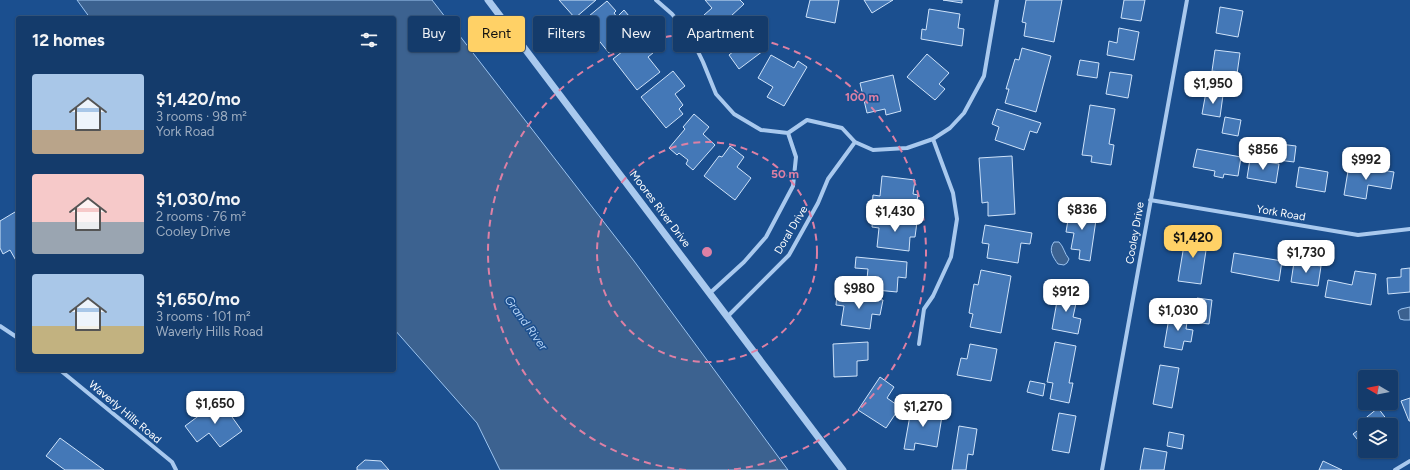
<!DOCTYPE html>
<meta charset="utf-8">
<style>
:root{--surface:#143b6b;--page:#214673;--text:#f1f3f6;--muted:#9dadc1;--line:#33557e;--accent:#ffd166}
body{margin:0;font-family:Figtree,sans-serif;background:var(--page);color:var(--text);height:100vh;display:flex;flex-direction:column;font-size:15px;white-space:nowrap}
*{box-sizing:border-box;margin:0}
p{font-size:13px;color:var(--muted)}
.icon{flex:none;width:22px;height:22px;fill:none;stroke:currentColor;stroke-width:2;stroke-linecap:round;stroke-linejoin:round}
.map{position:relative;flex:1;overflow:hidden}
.details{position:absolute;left:16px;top:16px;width:380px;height:356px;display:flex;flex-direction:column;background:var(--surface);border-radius:4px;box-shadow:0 1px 3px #0004,0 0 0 1px var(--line)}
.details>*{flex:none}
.top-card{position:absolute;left:408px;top:16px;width:380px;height:36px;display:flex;gap:8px}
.needle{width:26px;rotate:280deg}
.fabs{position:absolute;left:1358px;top:370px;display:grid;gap:8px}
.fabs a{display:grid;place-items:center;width:40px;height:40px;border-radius:4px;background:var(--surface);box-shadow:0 1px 3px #0004,0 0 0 1px var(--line);font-size:20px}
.price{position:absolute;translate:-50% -34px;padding:0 9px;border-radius:8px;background:#fff;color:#222;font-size:13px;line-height:26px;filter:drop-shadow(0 1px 2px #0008)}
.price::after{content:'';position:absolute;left:50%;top:24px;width:12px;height:9px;margin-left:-6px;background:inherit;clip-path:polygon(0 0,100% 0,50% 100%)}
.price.active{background:var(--accent);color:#111}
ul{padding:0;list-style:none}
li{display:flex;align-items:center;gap:12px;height:100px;padding:0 16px}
li span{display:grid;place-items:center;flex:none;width:112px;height:80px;border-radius:4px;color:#555}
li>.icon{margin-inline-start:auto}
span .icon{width:48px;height:48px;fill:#fffc;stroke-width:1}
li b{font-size:17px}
h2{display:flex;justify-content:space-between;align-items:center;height:48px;padding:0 16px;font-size:17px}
.chip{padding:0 14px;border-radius:4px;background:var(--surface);box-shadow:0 1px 3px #0004,0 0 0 1px var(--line);font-size:14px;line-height:36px}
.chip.active{background:var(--accent);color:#111}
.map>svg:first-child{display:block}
.water{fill:#3c6290;stroke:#9cc4f0}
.building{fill:#4478b7;stroke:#cfe3fa}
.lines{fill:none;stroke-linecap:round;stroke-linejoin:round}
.minor{stroke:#a9c9ee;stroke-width:4}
.tertiary{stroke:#a9c9ee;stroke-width:7}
.ring{fill:none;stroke:#dd80a5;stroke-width:2;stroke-dasharray:7 5}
.labels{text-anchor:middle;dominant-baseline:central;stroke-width:3;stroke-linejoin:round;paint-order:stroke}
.street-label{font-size:11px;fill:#fff;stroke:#1b4f8f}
.water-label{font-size:12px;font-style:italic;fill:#b5d3f5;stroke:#1b4f8f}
.centre{fill:#dd80a5;stroke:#1b4f8f;stroke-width:2}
.ring-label{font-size:12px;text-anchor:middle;font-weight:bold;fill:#dd80a5;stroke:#1b4f8f;stroke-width:3;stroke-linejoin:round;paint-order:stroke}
</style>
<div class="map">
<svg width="1410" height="470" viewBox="0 0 1410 470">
<rect width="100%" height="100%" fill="#1b4f8f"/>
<path class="water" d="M 77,0 L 432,0 L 634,261 L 788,470 L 500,470 L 477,423 L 394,329 L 394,18 L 90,18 Z
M 1054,242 L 1059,242 C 1064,247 1064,253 1069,259 L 1067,263 L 1064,265 L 1058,264 C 1053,257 1048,250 1054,242 Z
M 1410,307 L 1410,320 L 1404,320 L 1400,319 L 1398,311 L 1401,309 Z"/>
<path class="building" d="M 559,0 L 596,0 L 575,18 Z
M 705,0 L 740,0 L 744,4 L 717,29 L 704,15 L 712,8 Z
M 810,0 L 839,0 L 835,23 L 806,17 Z
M 864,0 L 893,0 L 872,13 Z
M 943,0 L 962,0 L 962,3 Z
M 1026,0 L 1062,0 L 1054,42 L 1024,36 L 1026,23 L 1022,22 Z
M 1124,0 L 1145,0 L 1141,21 L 1121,18 Z
M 607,1 L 616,11 L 614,13 L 617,17 L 624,10 L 639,28 L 609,53 L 583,21 Z
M 1220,7 L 1243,11 L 1238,37 L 1216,33 Z
M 929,9 L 960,14 L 958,28 L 964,29 L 962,46 L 921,39 L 922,29 L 926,30 Z
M 743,17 L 767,48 L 739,69 L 729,55 L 734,51 L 721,34 Z
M 1119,28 L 1139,32 L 1134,60 L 1107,55 L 1109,41 L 1117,43 Z
M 647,32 L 659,48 L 648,57 L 660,72 L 637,90 L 613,59 Z
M 1022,48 L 1051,56 L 1036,112 L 1005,103 L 1009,89 L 1006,89 L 1015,59 L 1019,60 Z
M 1215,50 L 1240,53 L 1237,74 L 1212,71 Z
M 927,54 L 949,73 L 939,84 L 945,89 L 935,100 L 907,77 Z
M 771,55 L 794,68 L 798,61 L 807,67 L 784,106 L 767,97 L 773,87 L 758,78 Z
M 1080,60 L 1099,63 L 1097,78 L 1077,75 Z
M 673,71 L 685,86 L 675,94 L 683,105 L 679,109 L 683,114 L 666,128 L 641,97 Z
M 1110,72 L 1132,75 L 1128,98 L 1106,94 Z
M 893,75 L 901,111 L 886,115 L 885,109 L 867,113 L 860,83 Z
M 1206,92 L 1223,95 L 1220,117 L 1202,114 Z
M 1090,105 L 1115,109 L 1109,144 L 1114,145 L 1111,165 L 1091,162 L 1092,156 L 1082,155 Z
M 997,109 L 1041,123 L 1037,133 L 1030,131 L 1024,150 L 995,140 L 999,127 L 992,124 Z
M 694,114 L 709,127 L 703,134 L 715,145 L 693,170 L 686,164 L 688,160 L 679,153 L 677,155 L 669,148 L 685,129 L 683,127 Z
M 1225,117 L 1241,120 L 1238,136 L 1222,133 Z
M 1280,144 L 1296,146 L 1294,162 L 1278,160 Z
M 730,146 L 744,157 L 737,167 L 751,178 L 735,200 L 704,176 L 719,156 L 722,157 Z
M 1197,149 L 1241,157 L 1238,176 L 1224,174 L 1223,178 L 1214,176 L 1215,171 L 1193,167 Z
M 1012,156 L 1015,214 L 988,216 L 988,202 L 982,203 L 979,158 Z
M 1250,159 L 1279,164 L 1276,183 L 1247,178 Z
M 1349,165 L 1394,172 L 1391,189 L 1368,185 L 1366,199 L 1344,195 Z
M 1299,167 L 1328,172 L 1325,192 L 1296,187 Z
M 882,176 L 915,180 L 913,194 L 918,195 L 915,211 L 872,206 L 873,195 L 880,196 Z
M 1070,208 L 1097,213 L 1090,261 L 1079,259 L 1080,250 L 1071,249 L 1074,233 L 1066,232 Z
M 15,212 L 18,217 L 18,264 L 10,250 L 3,254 L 0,248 L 0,221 Z
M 873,217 L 917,222 L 915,237 L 910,237 L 909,251 L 877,247 L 879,228 L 872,227 Z
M 985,225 L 1032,233 L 1030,244 L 1021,243 L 1018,263 L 987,258 L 989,244 L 982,243 Z
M 1186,233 L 1208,237 L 1201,284 L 1178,281 Z
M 1234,253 L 1282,261 L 1279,281 L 1231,272 Z
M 856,257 L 907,262 L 906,278 L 898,277 L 897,292 L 866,289 L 868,269 L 855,268 Z
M 1294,262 L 1321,266 L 1318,286 L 1291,282 Z
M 1410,268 L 1410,292 L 1388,294 L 1387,278 L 1401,277 L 1401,269 Z
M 981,270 L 1011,276 L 1001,333 L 970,327 L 973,314 L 969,313 L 974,284 L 978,285 Z
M 1355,271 L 1376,274 L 1371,305 L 1325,297 L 1328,280 L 1352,285 Z
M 1059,290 L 1078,294 L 1073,317 L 1081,319 L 1078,334 L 1052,329 Z
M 837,294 L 883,300 L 880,315 L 872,314 L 870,329 L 841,325 L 844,306 L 836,305 Z
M 1197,298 L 1212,300 L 1209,324 L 1193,322 Z
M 1170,312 L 1188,315 L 1186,329 L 1193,330 L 1191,342 L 1184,341 L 1182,350 L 1164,347 Z
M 868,342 L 868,360 L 857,361 L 857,376 L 834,377 L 833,344 Z
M 1055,342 L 1076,346 L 1069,383 L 1073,383 L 1069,403 L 1050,399 L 1053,383 L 1047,382 Z
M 970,344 L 997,349 L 991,381 L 957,375 L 961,358 L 967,359 Z
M 1160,365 L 1179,368 L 1172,408 L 1153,404 Z
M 880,377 L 894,387 L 887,398 L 900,407 L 886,428 L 858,410 Z
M 1030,381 L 1045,384 L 1043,396 L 1027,392 Z
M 1410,398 L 1410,421 L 1409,421 L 1401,401 Z
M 220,400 L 242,431 L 220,447 L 209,433 L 197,442 L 185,426 Z
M 912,404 L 928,407 L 927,413 L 942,416 L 937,447 L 915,443 L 914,450 L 904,449 Z
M 1378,408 L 1391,425 L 1365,425 L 1365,449 L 1353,434 L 1365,425 L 1362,421 Z
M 1059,413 L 1076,416 L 1069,453 L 1052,450 Z
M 959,426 L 977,429 L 973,455 L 968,454 L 966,470 L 952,470 Z
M 1169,432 L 1184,435 L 1182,449 L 1167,446 Z
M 60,438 L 104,470 L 65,470 L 46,456 Z
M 1144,448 L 1167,452 L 1164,470 L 1140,470 Z
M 365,460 L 381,461 L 389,470 L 357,470 L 357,467 Z
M 1323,461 L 1342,470 L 1319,470 Z"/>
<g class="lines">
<path class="minor" d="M 656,0 L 672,14 L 690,35 L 703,62 L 716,94 L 734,114 L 761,130 L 788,133 L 807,120 L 842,128 L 855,142 L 873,150 L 907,148 L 933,139 L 950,128 L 964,113 L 984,76 L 997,0
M 1150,200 L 1358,235 L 1410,229
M 710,293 L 744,262 L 766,237 L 793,186 L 796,157 L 788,133
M 728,316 L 789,255 L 818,203 L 828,179 L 855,142
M 0,326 L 18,338
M 919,344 L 924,309 L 933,296 L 951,257 L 957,219 L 953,193 L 933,139
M 60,370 L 172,462 L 176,470
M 1102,470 L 1187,0
M 1395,470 L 1410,461"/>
<path class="tertiary" d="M 488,0 L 843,470"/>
</g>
<g class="ring">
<circle cx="707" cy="252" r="110"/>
<path d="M686 470A219 219 0 1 1 728 470"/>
</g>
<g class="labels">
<g class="street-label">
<text transform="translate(660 209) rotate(53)">Moores River Drive</text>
<text transform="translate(1281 213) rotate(10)">York Road</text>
<text transform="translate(791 230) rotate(-59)">Doral Drive</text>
<text transform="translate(1135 233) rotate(-80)">Cooley Drive</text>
<text transform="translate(125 412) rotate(40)">Waverly Hills Road</text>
</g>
<g class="water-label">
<text transform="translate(526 323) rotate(54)">Grand River</text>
</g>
</g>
<circle cx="707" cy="252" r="6" class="centre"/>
<g class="ring-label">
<text x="862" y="101">100 m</text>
<text x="785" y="178">50 m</text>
</g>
</svg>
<div class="fabs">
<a><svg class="needle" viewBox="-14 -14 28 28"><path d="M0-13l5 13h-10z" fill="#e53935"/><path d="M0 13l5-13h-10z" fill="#9dadc1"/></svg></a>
<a><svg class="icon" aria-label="layers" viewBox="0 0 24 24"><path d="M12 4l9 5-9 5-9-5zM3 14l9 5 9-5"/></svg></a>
</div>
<b class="price" style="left:1213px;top:105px">$1,950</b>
<b class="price" style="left:1263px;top:171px">$856</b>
<b class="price" style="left:1366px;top:181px">$992</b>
<b class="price" style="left:1082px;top:231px">$836</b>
<b class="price" style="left:895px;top:233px">$1,430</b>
<b class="price active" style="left:1193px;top:259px">$1,420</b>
<b class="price" style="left:1306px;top:274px">$1,730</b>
<b class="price" style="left:859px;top:310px">$980</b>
<b class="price" style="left:1066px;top:313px">$912</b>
<b class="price" style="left:1178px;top:332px">$1,030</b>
<b class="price" style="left:215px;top:425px">$1,650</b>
<b class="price" style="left:923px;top:428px">$1,270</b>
<div class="top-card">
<a class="chip">Buy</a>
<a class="chip active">Rent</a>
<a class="chip">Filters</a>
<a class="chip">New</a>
<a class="chip">Apartment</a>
</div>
<section class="details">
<h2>12 homes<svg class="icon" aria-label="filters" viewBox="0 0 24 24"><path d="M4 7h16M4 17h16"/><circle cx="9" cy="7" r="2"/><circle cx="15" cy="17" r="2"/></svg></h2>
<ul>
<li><span style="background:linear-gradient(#a9c7e8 70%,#b9a48a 0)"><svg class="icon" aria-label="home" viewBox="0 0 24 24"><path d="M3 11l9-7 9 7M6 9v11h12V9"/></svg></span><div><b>$1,420/mo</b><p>3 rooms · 98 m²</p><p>York Road</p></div></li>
<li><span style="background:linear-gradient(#f6c9c9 60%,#9aa5b1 0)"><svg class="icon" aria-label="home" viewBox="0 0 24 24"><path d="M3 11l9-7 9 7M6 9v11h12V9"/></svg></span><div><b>$1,030/mo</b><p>2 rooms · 76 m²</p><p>Cooley Drive</p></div></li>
<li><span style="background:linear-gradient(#a9c7e8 65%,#c2b280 0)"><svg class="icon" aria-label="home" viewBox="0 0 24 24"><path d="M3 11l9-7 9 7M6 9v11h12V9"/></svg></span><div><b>$1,650/mo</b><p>3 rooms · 101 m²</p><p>Waverly Hills Road</p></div></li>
</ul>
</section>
</div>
